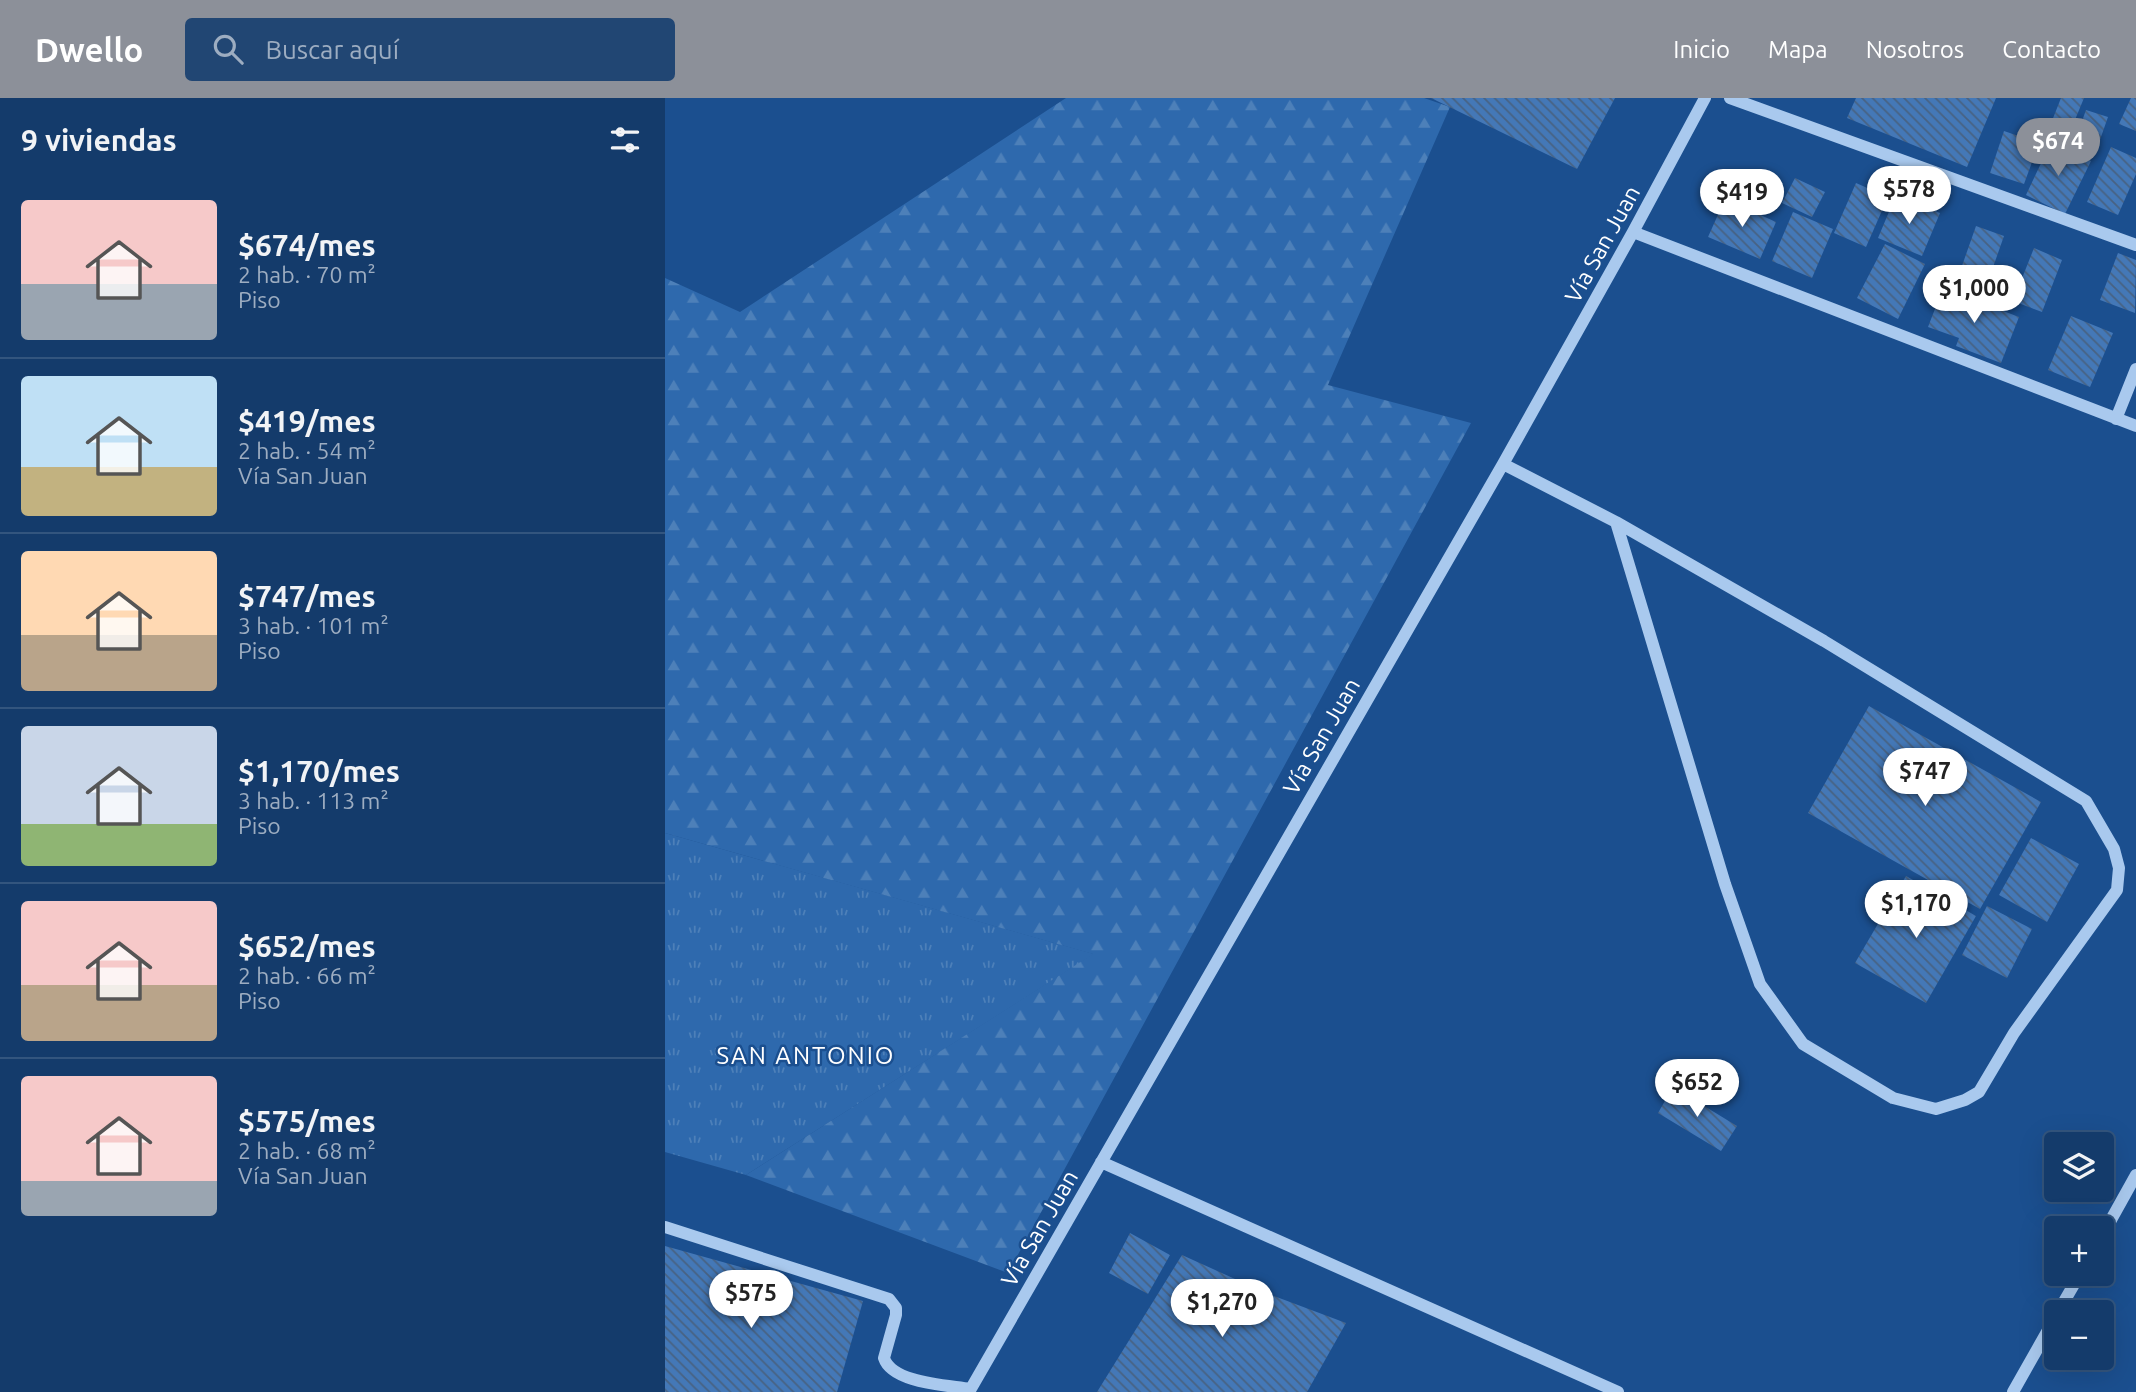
<!DOCTYPE html>
<html lang="es">
<meta charset="utf-8">
<style>
:root{--surface:#143b6b;--page:#214673;--text:#f1f3f6;--muted:#9dadc1;--line:#33557e;--accent:#8c9099}
body{margin:0;font-family:Ubuntu,sans-serif;background:var(--page);color:var(--text);height:100vh;display:flex;flex-direction:column;font-size:26px;white-space:nowrap}
*{box-sizing:border-box;margin:0}
p{font-size:23px;color:var(--muted)}
.icon{flex:none;width:38px;height:38px;fill:none;stroke:currentColor;stroke-width:2;stroke-linecap:round;stroke-linejoin:round}
.map{position:relative;flex:1;overflow:hidden}
.sheet{display:flex;flex-direction:column;background:var(--surface);width:665px}
.sheet>*{flex:none}
.buttons{position:absolute;left:1379px;top:1034px;display:grid;gap:14px}
.buttons a{display:grid;place-items:center;width:70px;height:70px;border-radius:7px;background:var(--surface);box-shadow:0 7px 28px #0002,0 0 0 2px var(--line);font-size:35px}
.price{position:absolute;translate:-50% -60px;padding:0 16px;border-radius:24px;background:#fff;color:#222;font-size:23px;line-height:46px;filter:drop-shadow(0 2px 4px #0008)}
.price::after{content:'';position:absolute;left:50%;top:42px;width:21px;height:16px;margin-left:-10px;background:inherit;clip-path:polygon(0 0,100% 0,50% 100%)}
.price.selected{background:var(--accent);color:#fff}
ul{padding:0;list-style:none}
li{display:flex;align-items:center;gap:21px;height:175px;padding:0 21px}
li+li{border-top:2px solid var(--line)}
li span{display:grid;place-items:center;flex:none;width:196px;height:140px;border-radius:7px;color:#555}
li>.icon{margin-inline-start:auto}
span .icon{width:84px;height:84px;fill:#fffc;stroke-width:1}
li b{font-size:30px}
h2{display:flex;justify-content:space-between;align-items:center;height:84px;padding:0 21px;font-size:30px}
header{display:flex;align-items:center;gap:42px;box-sizing:border-box;height:98px;padding:0 35px;background:var(--accent);color:#fff}
header strong{font-size:33px}
nav{display:flex;gap:38px;margin-inline-start:auto;font-size:24px}
.search{width:490px;height:63px;background:var(--page);display:flex;align-items:center;gap:18px;box-sizing:border-box;padding:0 24px;border-radius:7px;color:var(--muted);font-size:26px}
main{display:flex;flex:1;min-height:0}
.map>svg:first-child{display:block}
.grass{fill:url(#grass-tufts)}
.forest{fill:url(#forest-firs)}
.building{fill:url(#building-back-hatch)}
.lines{fill:none;stroke-linecap:round;stroke-linejoin:round}
.minor{stroke:#a9c9ee;stroke-width:12}
.labels{text-anchor:middle;dominant-baseline:central;stroke-width:5;stroke-linejoin:round;paint-order:stroke}
.street-label{font-size:23px;fill:#fff;stroke:#1b4f8f}
.neighbourhood-label{font-size:24px;letter-spacing:2px;fill:#fff;stroke:#1b4f8f}
</style>
<header>
<strong>Dwello</strong>
<div class="search"><svg class="icon" aria-label="search" viewBox="0 0 24 24"><circle cx="10" cy="10" r="6"/><path d="M15 15l6 6"/></svg>Buscar aquí</div>
<nav><a>Inicio</a><a>Mapa</a><a>Nosotros</a><a>Contacto</a></nav>
</header>
<main>
<section class="sheet">
<h2>9 viviendas<svg class="icon" aria-label="filters" viewBox="0 0 24 24"><path d="M4 7h16M4 17h16"/><circle cx="9" cy="7" r="2"/><circle cx="15" cy="17" r="2"/></svg></h2>
<ul>
<li><span style="background:linear-gradient(#f6c9c9 60%,#9aa5b1 0)"><svg class="icon" aria-label="home" viewBox="0 0 24 24"><path d="M3 11l9-7 9 7M6 9v11h12V9"/></svg></span><div><b>$674/mes</b><p>2 hab. · 70 m²</p><p>Piso</p></div></li>
<li><span style="background:linear-gradient(#bfe0f5 65%,#c2b280 0)"><svg class="icon" aria-label="home" viewBox="0 0 24 24"><path d="M3 11l9-7 9 7M6 9v11h12V9"/></svg></span><div><b>$419/mes</b><p>2 hab. · 54 m²</p><p>Vía San Juan</p></div></li>
<li><span style="background:linear-gradient(#ffd9b3 60%,#b9a48a 0)"><svg class="icon" aria-label="home" viewBox="0 0 24 24"><path d="M3 11l9-7 9 7M6 9v11h12V9"/></svg></span><div><b>$747/mes</b><p>3 hab. · 101 m²</p><p>Piso</p></div></li>
<li><span style="background:linear-gradient(#c9d6e8 70%,#8fb573 0)"><svg class="icon" aria-label="home" viewBox="0 0 24 24"><path d="M3 11l9-7 9 7M6 9v11h12V9"/></svg></span><div><b>$1,170/mes</b><p>3 hab. · 113 m²</p><p>Piso</p></div></li>
<li><span style="background:linear-gradient(#f6c9c9 60%,#b9a48a 0)"><svg class="icon" aria-label="home" viewBox="0 0 24 24"><path d="M3 11l9-7 9 7M6 9v11h12V9"/></svg></span><div><b>$652/mes</b><p>2 hab. · 66 m²</p><p>Piso</p></div></li>
<li><span style="background:linear-gradient(#f6c9c9 75%,#9aa5b1 0)"><svg class="icon" aria-label="home" viewBox="0 0 24 24"><path d="M3 11l9-7 9 7M6 9v11h12V9"/></svg></span><div><b>$575/mes</b><p>2 hab. · 68 m²</p><p>Vía San Juan</p></div></li>
</ul>
</section>
<div class="map">
<svg width="1471" height="1294" viewBox="0 0 1471 1294">
<defs>
<pattern id="grass-tufts" width="24" height="20" patternUnits="userSpaceOnUse" patternTransform="scale(1.75)"><rect width="24" height="20" fill="#2e69ad"/><path d="M3 7l-1-3M5 7V3M7 7l1-3M15 17l-1-3M17 17v-4M19 17l1-3" fill="none" stroke="#4d80b9"/></pattern>
<pattern id="forest-firs" width="22" height="20" patternUnits="userSpaceOnUse" patternTransform="scale(1.75)"><rect width="22" height="20" fill="#2e69ad"/><path d="M5 1l3.5 6h-7zM16 11l3.5 6h-7z" fill="#4d80b9"/></pattern>
<pattern id="building-back-hatch" width="6" height="6" patternUnits="userSpaceOnUse" patternTransform="scale(1.75)"><rect width="6" height="6" fill="#4478b7"/><path d="M-1 5l2 2M0 0l6 6M5-1l2 2" fill="none" stroke="#486282"/></pattern>
</defs>
<rect width="100%" height="100%" fill="#1b4f8f"/>
<path class="grass" d="M 0,735 L 429,856 L 81,1077 L 0,1054 Z"/>
<path class="forest" d="M 401,0 L 759,0 L 785,9 L 663,287 L 806,325 L 343,1175 L 81,1077 L 428,856 L 0,735 L 0,180 L 75,214 Z"/>
<path class="building" d="M 766,0 L 950,0 L 912,71 Z
M 1191,0 L 1331,0 L 1302,69 L 1182,20 Z
M 1396,0 L 1419,0 L 1400,46 L 1381,38 Z
M 1466,0 L 1471,0 L 1471,33 L 1454,26 Z
M 1421,12 L 1443,19 L 1430,56 L 1408,48 Z
M 1339,33 L 1374,45 L 1359,86 L 1325,75 Z
M 1386,44 L 1426,63 L 1400,116 L 1361,97 Z
M 1446,49 L 1471,60 L 1471,76 L 1453,117 L 1422,104 Z
M 1130,80 L 1160,94 L 1147,119 L 1117,105 Z
M 1191,85 L 1223,99 L 1201,149 L 1169,135 Z
M 1231,97 L 1275,115 L 1257,158 L 1213,140 Z
M 1060,101 L 1111,124 L 1095,161 L 1043,139 Z
M 1128,114 L 1168,131 L 1147,180 L 1107,163 Z
M 1311,128 L 1339,138 L 1320,192 L 1292,182 Z
M 1220,146 L 1260,166 L 1233,221 L 1192,200 Z
M 1369,150 L 1397,162 L 1377,214 L 1348,203 Z
M 1453,155 L 1471,162 L 1470,215 L 1435,202 Z
M 1278,190 L 1354,219 L 1336,265 L 1291,248 L 1294,240 L 1263,229 Z
M 1406,218 L 1448,235 L 1425,289 L 1383,272 Z
M 1204,608 L 1376,704 L 1315,811 L 1143,715 Z
M 1366,740 L 1414,766 L 1382,824 L 1334,797 Z
M 1241,778 L 1311,818 L 1261,905 L 1190,865 Z
M 1322,808 L 1367,831 L 1342,880 L 1297,857 Z
M 1008,989 L 1072,1028 L 1056,1053 L 993,1015 Z
M 465,1135 L 505,1157 L 483,1196 L 444,1175 Z
M 0,1148 L 198,1203 L 172,1294 L 0,1294 Z
M 517,1157 L 601,1195 L 681,1225 L 642,1294 L 432,1294 Z"/>
<g class="lines">
<path class="minor" d="M 1065,0 L 1471,147
M 968,134 L 1471,328
M 1451,321 L 1471,271
M 838,366 L 951,424 L 1159,543 L 1421,703 L 1449,751 L 1454,770 L 1452,792 L 1349,935 L 1314,994 L 1300,1002 L 1271,1011 L 1228,1000 L 1138,946 L 1095,886 L 1060,786 L 951,424
M 436,1064 L 953,1294
M 0,1129 L 224,1201 L 231,1210 L 231,1217 L 219,1260 C 227,1285 281,1287 305,1291
M 1437,1138 L 1471,1077
M 1393,1214 L 1415,1176
M 304,1294 L 838,366 L 968,134 L 1040,0
M 1348,1294 L 1391,1218"/>
</g>
<g class="labels">
<g class="street-label">
<text transform="translate(937 146) rotate(-61)">Vía San Juan</text>
<text transform="translate(656 638) rotate(-60)">Vía San Juan</text>
<text transform="translate(374 1130) rotate(-60)">Vía San Juan</text>
</g>
<g class="neighbourhood-label">
<text x="141" y="957">SAN ANTONIO</text>
</g>
</g>
</svg>
<div class="buttons">
<a><svg class="icon" aria-label="layers" viewBox="0 0 24 24"><path d="M12 4l9 5-9 5-9-5zM3 14l9 5 9-5"/></svg></a>
<a>+</a>
<a>−</a>
</div>
<b class="price selected" style="left:1393px;top:80px">$674</b>
<b class="price" style="left:1244px;top:128px">$578</b>
<b class="price" style="left:1077px;top:131px">$419</b>
<b class="price" style="left:1309px;top:227px">$1,000</b>
<b class="price" style="left:1260px;top:710px">$747</b>
<b class="price" style="left:1251px;top:842px">$1,170</b>
<b class="price" style="left:1032px;top:1021px">$652</b>
<b class="price" style="left:86px;top:1232px">$575</b>
<b class="price" style="left:557px;top:1241px">$1,270</b>
</div>
</main>
